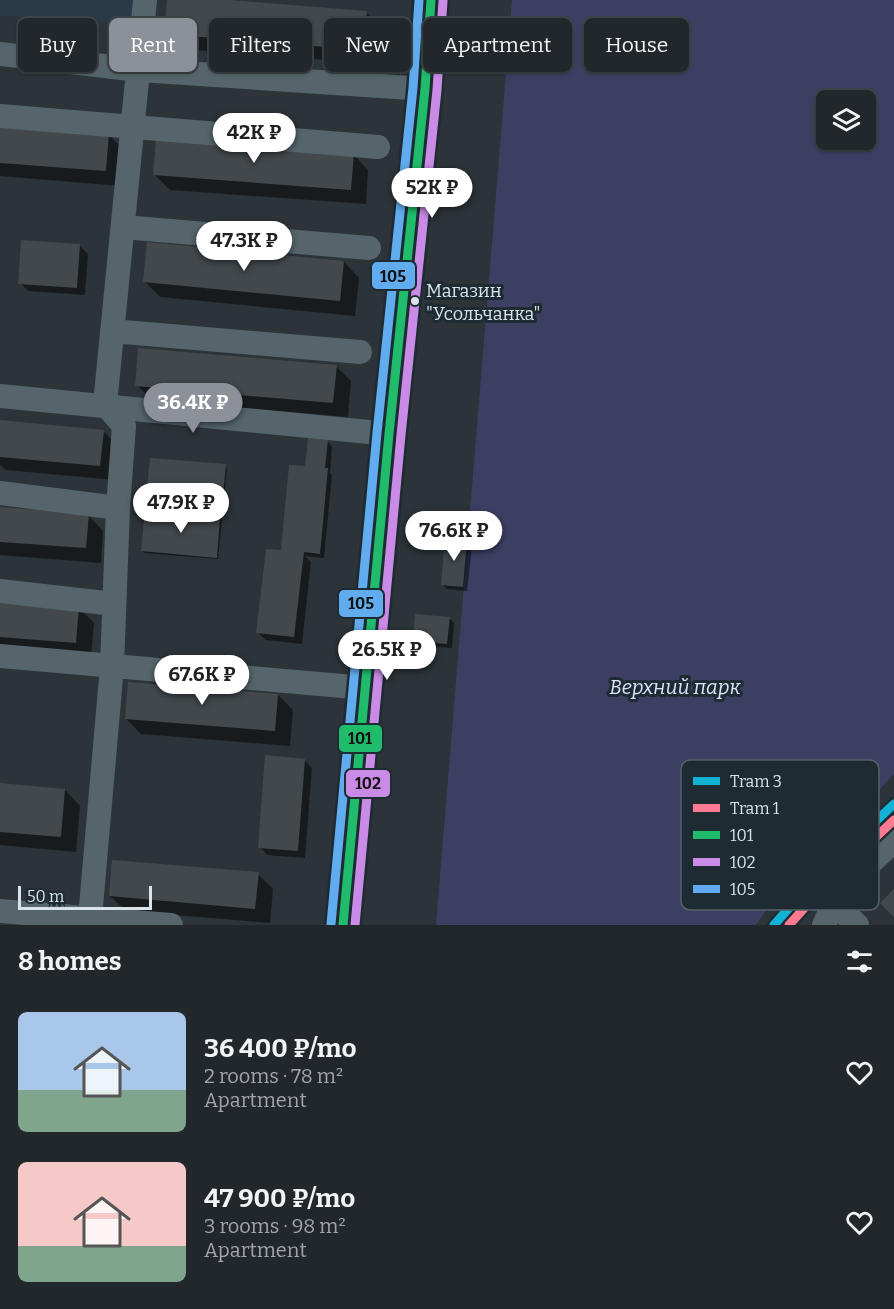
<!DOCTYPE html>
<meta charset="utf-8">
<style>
:root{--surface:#21272b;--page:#292f33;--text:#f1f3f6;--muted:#a2a5a9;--line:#3e4447;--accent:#8c9099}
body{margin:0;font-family:Bitter,serif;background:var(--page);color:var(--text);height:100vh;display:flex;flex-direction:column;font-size:22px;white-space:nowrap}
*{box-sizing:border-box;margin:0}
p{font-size:20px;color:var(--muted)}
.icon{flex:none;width:33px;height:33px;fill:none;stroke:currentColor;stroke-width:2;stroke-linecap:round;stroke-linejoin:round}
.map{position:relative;height:925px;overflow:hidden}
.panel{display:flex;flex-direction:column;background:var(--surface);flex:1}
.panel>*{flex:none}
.hud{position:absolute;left:18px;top:18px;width:858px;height:54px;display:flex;gap:12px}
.tools{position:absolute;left:816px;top:90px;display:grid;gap:12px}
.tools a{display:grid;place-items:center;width:60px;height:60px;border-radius:9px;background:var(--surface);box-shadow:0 2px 4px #0004,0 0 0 2px var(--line);font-size:30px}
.scale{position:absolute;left:18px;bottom:15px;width:134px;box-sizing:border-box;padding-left:6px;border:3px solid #dae3e9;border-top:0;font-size:16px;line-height:21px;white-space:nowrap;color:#dae3e9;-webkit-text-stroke:4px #1e2b33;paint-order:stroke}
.price{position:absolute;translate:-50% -51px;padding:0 14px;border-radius:21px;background:#fff;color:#222;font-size:20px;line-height:39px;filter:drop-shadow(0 2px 3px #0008)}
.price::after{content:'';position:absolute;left:50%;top:36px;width:18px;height:14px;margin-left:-9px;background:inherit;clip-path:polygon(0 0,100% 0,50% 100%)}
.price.active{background:var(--accent);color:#fff}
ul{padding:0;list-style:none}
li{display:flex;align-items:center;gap:18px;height:150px;padding:0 18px}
li span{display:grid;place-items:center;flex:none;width:168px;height:120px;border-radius:9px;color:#555}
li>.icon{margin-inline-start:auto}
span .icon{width:72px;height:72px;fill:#fffc;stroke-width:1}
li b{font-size:26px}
h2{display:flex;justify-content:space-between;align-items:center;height:72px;padding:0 18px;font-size:26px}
.tag{padding:0 21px;border-radius:9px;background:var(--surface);box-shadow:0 2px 4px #0004,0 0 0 2px var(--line);font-size:21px;line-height:54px}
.tag.active{background:var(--accent);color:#fff}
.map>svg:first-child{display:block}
.built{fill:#283a46}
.green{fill:#3c3f62;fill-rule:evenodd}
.shadow{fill:#0007}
.building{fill:#42484c}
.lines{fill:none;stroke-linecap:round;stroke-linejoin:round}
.minor{stroke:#55656b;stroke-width:24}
.bus-1-casing{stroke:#1e2b33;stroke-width:14}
.bus-2-casing{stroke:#1e2b33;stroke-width:14}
.bus-3-casing{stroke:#1e2b33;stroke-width:14}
.bus-1{stroke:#20bc6c;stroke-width:9}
.bus-2{stroke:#ca8be6;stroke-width:9}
.bus-3{stroke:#60acee;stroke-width:9}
.tram-1-casing{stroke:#1e2b33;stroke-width:14}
.tram-2-casing{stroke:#1e2b33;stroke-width:14}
.tram-1{stroke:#13b2d5;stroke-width:9}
.tram-2{stroke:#fe7a93;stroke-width:9}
.bus-dot{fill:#dae3e9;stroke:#1e2b33;stroke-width:2}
.labels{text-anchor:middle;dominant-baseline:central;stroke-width:6;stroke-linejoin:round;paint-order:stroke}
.bus-label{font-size:18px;fill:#dae3e9;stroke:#1e2b33;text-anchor:start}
.park-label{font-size:20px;font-style:italic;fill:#dce1fe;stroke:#1e2b33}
.key{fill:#1e2b33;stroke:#56626a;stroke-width:1.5}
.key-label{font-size:16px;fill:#dae3e9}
.line-badge{stroke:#1e2b33;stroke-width:2}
.pale-badge-label{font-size:16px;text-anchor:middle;font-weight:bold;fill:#111}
</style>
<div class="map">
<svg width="894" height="925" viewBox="0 0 894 925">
<rect width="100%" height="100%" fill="#2c3439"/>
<path class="built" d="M 0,0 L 133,0 L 131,23 L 0,16 Z"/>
<path class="green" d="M 512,0 L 894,0 L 894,774 L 849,823 L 776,896 L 756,925 L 436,925 ZM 826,100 L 866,100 L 866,140 L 826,140 Z"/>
<path class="shadow" d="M 168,0 L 210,0 L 366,12 L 381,28 L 378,64 L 181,49 L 165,34 Z
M 0,126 L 109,135 L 124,150 L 121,186 L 0,176 Z
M 353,154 L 368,170 L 366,204 L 170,190 L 155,175 Z
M 80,246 L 88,254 L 85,295 L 28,291 L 20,283 Z
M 344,262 L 359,278 L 355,316 L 160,297 L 145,282 Z
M 336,366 L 351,381 L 348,417 L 152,400 L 137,385 Z
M 0,422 L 103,431 L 118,446 L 115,480 L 6,470 L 0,465 Z
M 327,441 L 332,446 L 330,472 L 332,475 L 324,558 L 305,556 L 311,562 L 302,644 L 266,640 L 258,633 L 285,552 L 307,468 Z
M 225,466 L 227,468 L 223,507 L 150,500 L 148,498 Z
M 0,508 L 88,515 L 103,531 L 101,563 L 0,555 Z
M 220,518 L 222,520 L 218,559 L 144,553 L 142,550 Z
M 467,541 L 472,546 L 467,591 L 447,589 L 442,584 Z
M 0,601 L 78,607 L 94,623 L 91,658 L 0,650 Z
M 449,618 L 454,623 L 452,648 L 420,646 L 415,641 Z
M 278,695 L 293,710 L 290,746 L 141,734 L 126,719 Z
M 304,760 L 312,768 L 305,858 L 267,855 L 260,847 Z
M 0,785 L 65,790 L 80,806 L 76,852 L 0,845 Z
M 258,874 L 273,889 L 270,923 L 126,911 L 110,896 Z"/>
<path class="building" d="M 167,0 L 229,0 L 367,11 L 364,50 L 164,34 Z
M 0,125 L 109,133 L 106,171 L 0,163 Z
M 156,138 L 354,153 L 351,190 L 153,175 Z
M 21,240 L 80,244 L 77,288 L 18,284 Z
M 147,242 L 344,261 L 340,301 L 143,282 Z
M 138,348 L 337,365 L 333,403 L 135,386 Z
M 0,420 L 104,430 L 100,466 L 0,457 Z
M 308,438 L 328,440 L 325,468 L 328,468 L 320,554 L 304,552 L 294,637 L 256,633 L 266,549 L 281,550 L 289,465 L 305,466 Z
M 150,458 L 226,464 L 222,506 L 146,499 Z
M 0,507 L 89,514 L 86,548 L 0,542 Z
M 145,510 L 220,517 L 217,558 L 141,551 Z
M 445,537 L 467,540 L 463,587 L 441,585 Z
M 0,599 L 79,606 L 76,643 L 0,637 Z
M 415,614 L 450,617 L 447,644 L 413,641 Z
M 128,682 L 278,694 L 275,731 L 125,719 Z
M 265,755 L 305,759 L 298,851 L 258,848 Z
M 0,783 L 65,789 L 61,837 L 0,832 Z
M 112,860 L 259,872 L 255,909 L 109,896 Z
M 894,889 L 894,917 L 880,903 Z"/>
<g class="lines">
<path class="minor" d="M 0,54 L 139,70 L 425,89
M 0,116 L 378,147
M 123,227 L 369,248
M 112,331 L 360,352
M 0,396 L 389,434
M 0,493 L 118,508
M 0,591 L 114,604
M 0,656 L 365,688
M 834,903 L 857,925
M 0,911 L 171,925
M 90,918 L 112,666 L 118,508 L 124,426 L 105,404 L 145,0
M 343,925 L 389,434 L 425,89 L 431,0
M 824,925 L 834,903 L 869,864 L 894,841"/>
<g class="bus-1-casing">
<path id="bus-1" d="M 343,925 L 389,434 L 425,89 L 431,0"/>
</g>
<g class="bus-2-casing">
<path id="bus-2" d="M 355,925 L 401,435 L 437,90 L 443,1"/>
</g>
<g class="bus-3-casing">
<path id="bus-3" d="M 331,924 L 377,433 L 413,88 L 419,0"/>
</g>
<use href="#bus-1" class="bus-1"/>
<use href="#bus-2" class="bus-2"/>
<use href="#bus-3" class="bus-3"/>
<g class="tram-1-casing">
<path id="tram-1" d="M 774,925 L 816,877 L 894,804"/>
</g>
<g class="tram-2-casing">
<path id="tram-2" d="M 789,925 L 825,885 L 894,820"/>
</g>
<use href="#tram-1" class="tram-1"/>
<use href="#tram-2" class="tram-2"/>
</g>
<circle class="bus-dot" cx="415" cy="301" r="5"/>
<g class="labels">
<g class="bus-label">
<text x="426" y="291">Магазин<tspan x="426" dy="23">"Усольчанка"</tspan></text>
</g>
<g class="park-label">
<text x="675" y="687">Верхний парк</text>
</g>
</g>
<rect x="681" y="760" width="198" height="150" rx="9" class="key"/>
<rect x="693" y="777" width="27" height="8" fill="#13b2d5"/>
<rect x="693" y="804" width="27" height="8" fill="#fe7a93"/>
<rect x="693" y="831" width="27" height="8" fill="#20bc6c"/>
<rect x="693" y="858" width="27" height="8" fill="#ca8be6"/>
<rect x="693" y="885" width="27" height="8" fill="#60acee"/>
<g class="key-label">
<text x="730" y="787">Tram 3</text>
<text x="730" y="814">Tram 1</text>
<text x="730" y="841">101</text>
<text x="730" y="868">102</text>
<text x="730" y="895">105</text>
</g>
<g class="line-badge">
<rect x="371" y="261" width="45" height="29" rx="6" fill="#60acee"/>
<rect x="338" y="589" width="46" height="29" rx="6" fill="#60acee"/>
<rect x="338" y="724" width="45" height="29" rx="6" fill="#20bc6c"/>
<rect x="345" y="769" width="46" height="29" rx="6" fill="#ca8be6"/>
</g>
<g class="pale-badge-label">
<text x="393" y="282">105</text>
<text x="361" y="609">105</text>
<text x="360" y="744">101</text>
<text x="368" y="789">102</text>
</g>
</svg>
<div class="tools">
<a><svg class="icon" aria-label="layers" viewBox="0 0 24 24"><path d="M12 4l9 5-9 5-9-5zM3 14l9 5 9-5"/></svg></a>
</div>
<div class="scale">50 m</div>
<b class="price" style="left:254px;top:164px">42K ₽</b>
<b class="price" style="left:432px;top:219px">52K ₽</b>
<b class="price" style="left:244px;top:272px">47.3K ₽</b>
<b class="price active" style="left:193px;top:434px">36.4K ₽</b>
<b class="price" style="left:181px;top:534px">47.9K ₽</b>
<b class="price" style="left:454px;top:562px">76.6K ₽</b>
<b class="price" style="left:387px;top:681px">26.5K ₽</b>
<b class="price" style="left:202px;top:706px">67.6K ₽</b>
<div class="hud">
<a class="tag">Buy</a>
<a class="tag active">Rent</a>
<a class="tag">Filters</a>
<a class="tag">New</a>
<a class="tag">Apartment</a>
<a class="tag">House</a>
</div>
</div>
<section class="panel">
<h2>8 homes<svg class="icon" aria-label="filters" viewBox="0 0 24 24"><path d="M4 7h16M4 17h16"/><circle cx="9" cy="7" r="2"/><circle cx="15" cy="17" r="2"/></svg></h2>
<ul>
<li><span style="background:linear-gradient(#a9c7e8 65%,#7fa58c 0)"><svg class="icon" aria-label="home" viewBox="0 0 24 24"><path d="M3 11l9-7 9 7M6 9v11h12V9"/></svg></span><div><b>36 400 ₽/mo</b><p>2 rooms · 78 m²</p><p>Apartment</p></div><svg class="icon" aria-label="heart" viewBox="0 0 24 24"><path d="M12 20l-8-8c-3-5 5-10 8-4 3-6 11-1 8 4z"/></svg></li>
<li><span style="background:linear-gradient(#f6c9c9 70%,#7fa58c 0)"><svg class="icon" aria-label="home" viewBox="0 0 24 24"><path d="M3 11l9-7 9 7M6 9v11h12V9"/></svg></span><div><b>47 900 ₽/mo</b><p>3 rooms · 98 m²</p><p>Apartment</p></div><svg class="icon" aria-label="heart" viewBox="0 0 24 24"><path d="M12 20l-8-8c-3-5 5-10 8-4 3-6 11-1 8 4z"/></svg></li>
</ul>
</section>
